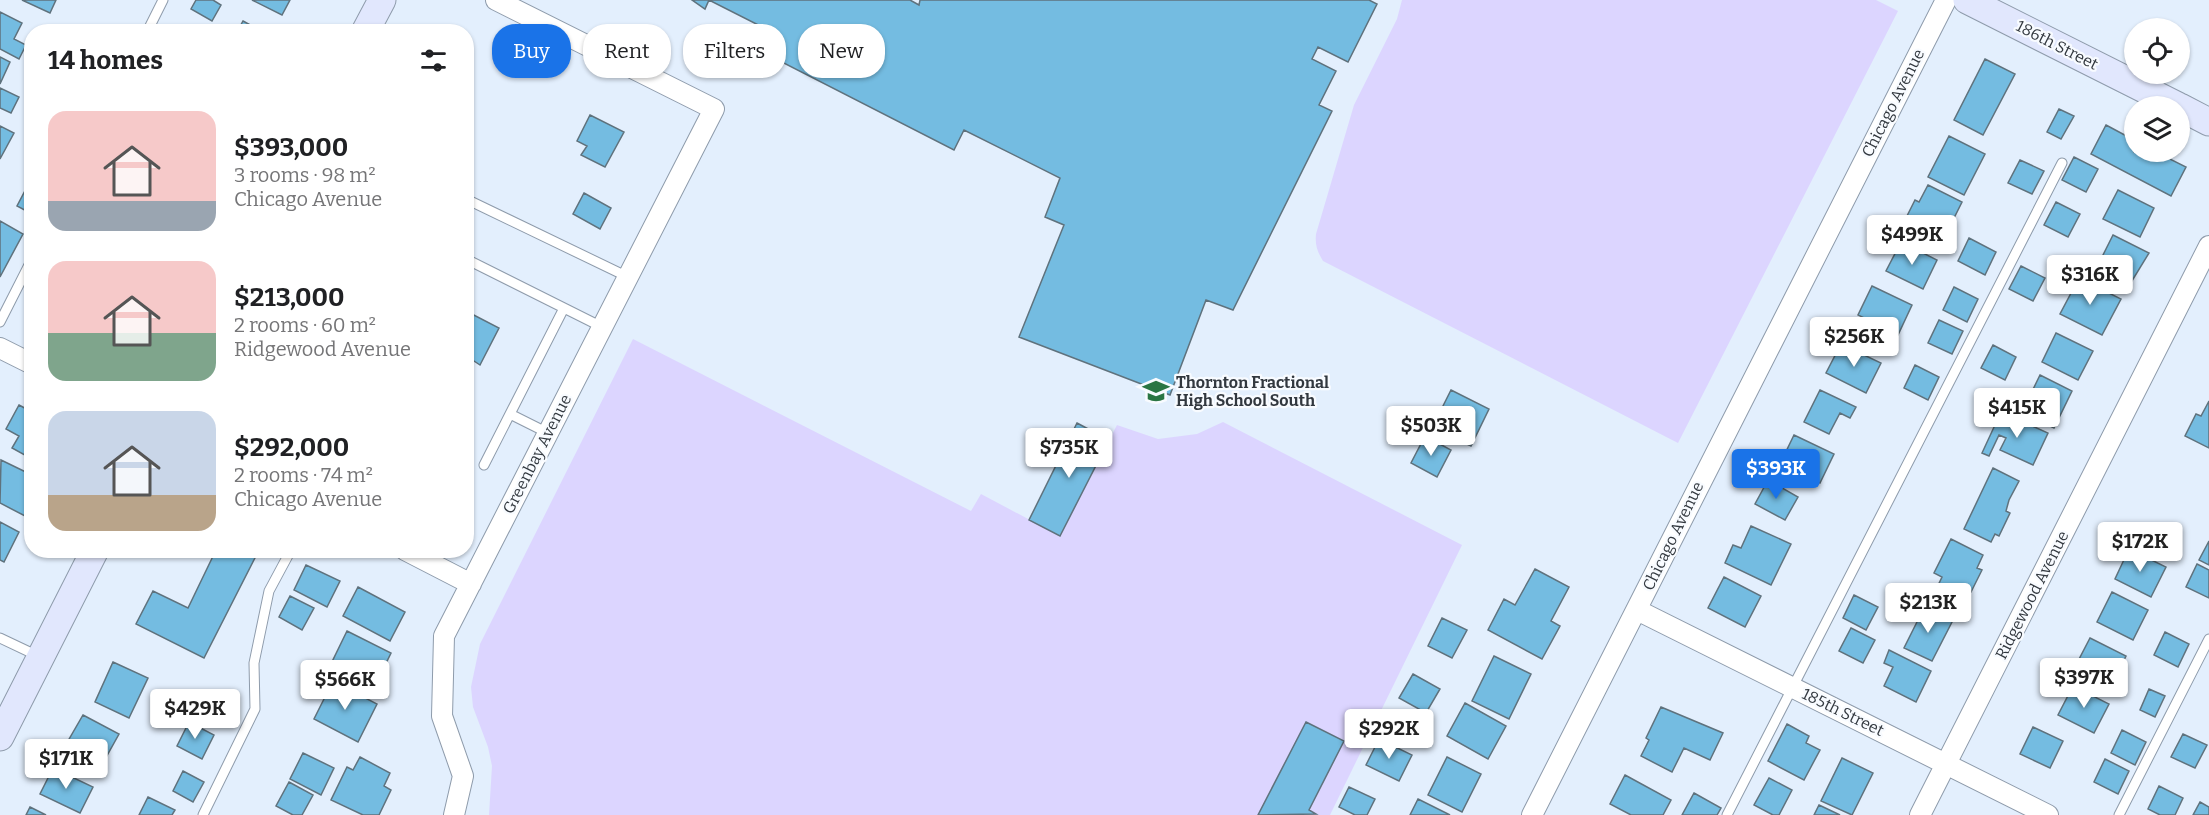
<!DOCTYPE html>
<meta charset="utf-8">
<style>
:root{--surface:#fff;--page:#f2f2f2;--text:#202124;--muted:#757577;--accent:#1a73e8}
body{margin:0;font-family:Bitter,serif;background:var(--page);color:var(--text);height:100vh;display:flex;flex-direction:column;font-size:22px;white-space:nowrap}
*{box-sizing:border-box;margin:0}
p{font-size:20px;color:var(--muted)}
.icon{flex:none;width:33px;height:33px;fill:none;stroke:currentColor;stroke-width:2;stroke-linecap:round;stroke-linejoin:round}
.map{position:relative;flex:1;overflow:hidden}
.sheet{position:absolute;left:24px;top:24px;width:450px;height:534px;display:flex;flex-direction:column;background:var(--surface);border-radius:24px;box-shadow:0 2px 4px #0004}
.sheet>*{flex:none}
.banner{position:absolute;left:492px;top:24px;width:570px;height:54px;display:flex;gap:12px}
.buttons{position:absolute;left:2124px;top:18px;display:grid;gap:12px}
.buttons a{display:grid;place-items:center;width:66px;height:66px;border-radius:50%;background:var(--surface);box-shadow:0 2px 4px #0004;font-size:30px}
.price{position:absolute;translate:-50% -51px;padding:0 14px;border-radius:6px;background:#fff;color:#222;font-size:20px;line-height:39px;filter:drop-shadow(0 2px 3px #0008)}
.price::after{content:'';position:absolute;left:50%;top:36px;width:18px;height:14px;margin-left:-9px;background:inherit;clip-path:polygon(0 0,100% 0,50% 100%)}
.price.on{background:var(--accent);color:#fff}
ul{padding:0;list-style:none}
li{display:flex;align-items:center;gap:18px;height:150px;padding:0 24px}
li span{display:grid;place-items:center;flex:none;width:168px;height:120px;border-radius:18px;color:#555}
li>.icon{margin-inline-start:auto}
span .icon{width:72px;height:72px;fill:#fffc;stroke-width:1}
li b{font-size:26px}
h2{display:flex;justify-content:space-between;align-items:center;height:72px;padding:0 24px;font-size:26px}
.chip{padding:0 21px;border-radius:24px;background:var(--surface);box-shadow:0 2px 4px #0004;font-size:21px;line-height:54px}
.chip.on{background:var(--accent);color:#fff}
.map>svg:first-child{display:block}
.park{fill:#dcd5ff}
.building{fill:#74bce1;stroke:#5f727d;stroke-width:1.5}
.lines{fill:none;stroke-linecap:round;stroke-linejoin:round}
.lane-casing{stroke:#8e9bab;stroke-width:11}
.street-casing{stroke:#8e9bab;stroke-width:22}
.secondary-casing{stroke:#8e9bab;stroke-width:29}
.lane{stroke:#fff;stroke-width:9}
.street{stroke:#fff;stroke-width:20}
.secondary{stroke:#e1e7fd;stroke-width:27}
.labels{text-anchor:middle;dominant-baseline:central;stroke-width:4.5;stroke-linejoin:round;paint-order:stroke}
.street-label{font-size:16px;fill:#32383f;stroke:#f8fbff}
.poi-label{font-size:16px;font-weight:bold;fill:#32383f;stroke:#f8fbff;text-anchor:start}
</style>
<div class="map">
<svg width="2209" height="815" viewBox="0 0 2209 815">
<rect width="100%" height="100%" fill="#e3effd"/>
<path class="park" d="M 1402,0 L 1876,0 L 1898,11 L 1678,443 L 1323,261 C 1317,251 1315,245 1316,234 L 1354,105 L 1397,19 Z
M 633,339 L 971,511 L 981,494 L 1060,536 L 1117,425 L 1158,439 L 1197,434 L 1223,422 L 1462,545 L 1330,815 L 489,815 L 492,766 L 488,747 L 473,707 L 471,687 L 480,644 Z"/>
<path class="building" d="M 22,0 L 56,0 L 50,13 Z
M 196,0 L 213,0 L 221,5 L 212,21 L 191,9 Z
M 252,0 L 290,0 L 282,15 Z
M 692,0 L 709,0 L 705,9 Z
M 709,0 L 910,0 L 919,5 L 920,0 L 1369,0 L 1377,4 L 1348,62 L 1318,47 L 1312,59 L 1336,71 L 1319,105 L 1332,111 L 1233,310 L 1206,300 L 1170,395 L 1019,337 L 1064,225 L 1045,217 L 1060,178 L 964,130 L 954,150 L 768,55 L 778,35 Z
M 0,12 L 22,23 L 14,39 L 26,45 L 19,59 L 0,49 Z
M 243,21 L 263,32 L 237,32 Z
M 0,57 L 10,62 L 0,84 Z
M 1985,59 L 2015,74 L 1983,135 L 1954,120 Z
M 0,88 L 19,97 L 11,113 L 0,108 Z
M 2059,109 L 2074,116 L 2061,139 L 2047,132 Z
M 590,115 L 624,132 L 605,167 L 581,155 L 587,146 L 577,141 Z
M 2106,125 L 2134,140 L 2134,152 L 2156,152 L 2186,167 L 2171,196 L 2091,154 Z
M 0,126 L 14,133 L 0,159 Z
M 1949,136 L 1985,154 L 1964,195 L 1928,177 Z
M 2074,157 L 2098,169 L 2086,192 L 2062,180 Z
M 2020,160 L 2044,171 L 2032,194 L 2008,183 Z
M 1928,185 L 1962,202 L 1940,246 L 1902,226 L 1915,200 L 1919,202 Z
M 27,187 L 32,189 L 32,214 L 17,206 Z
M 2118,190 L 2154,208 L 2140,237 L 2103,219 Z
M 584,193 L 611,208 L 600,229 L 573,214 Z
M 2056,202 L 2080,214 L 2068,237 L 2044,225 Z
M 0,221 L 23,234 L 0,277 Z
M 2113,235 L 2149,253 L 2127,289 L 2094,273 Z
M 1969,238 L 1996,252 L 1985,275 L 1958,261 Z
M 1901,242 L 1937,260 L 1923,289 L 1886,271 Z
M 2021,266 L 2045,278 L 2033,301 L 2009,289 Z
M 2079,278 L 2121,299 L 2102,335 L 2060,314 Z
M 1872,286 L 1912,305 L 1898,335 L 1858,315 Z
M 1954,287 L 1978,299 L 1967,322 L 1943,310 Z
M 466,311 L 499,328 L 480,365 L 474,361 L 470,369 L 466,368 Z
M 1939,320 L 1963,331 L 1952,354 L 1928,343 Z
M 2056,333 L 2093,351 L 2078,380 L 2042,362 Z
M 1841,344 L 1881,363 L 1866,393 L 1826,373 Z
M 1993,345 L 2016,357 L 2005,380 L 1981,368 Z
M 1915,365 L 1939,377 L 1928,400 L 1904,388 Z
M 2040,375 L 2072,391 L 2054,428 L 2022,412 Z
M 1451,390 L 1489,409 L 1471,446 L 1432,428 Z
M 1820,390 L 1856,407 L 1850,418 L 1840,413 L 1829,434 L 1804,422 Z
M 2209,401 L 2209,448 L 2185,436 L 2196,414 L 2201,416 Z
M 19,405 L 32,412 L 32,459 L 12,448 L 19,436 L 6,429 Z
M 2001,412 L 2048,433 L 2033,465 L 2000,450 L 2006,438 L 1999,435 L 1989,456 L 1982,453 Z
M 1077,423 L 1109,440 L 1060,536 L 1029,520 Z
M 1794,435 L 1834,454 L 1820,483 L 1780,464 Z
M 1425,436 L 1451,450 L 1437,477 L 1411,463 Z
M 1,460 L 32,475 L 32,508 L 27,517 L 0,503 Z
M 1993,468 L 2019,481 L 2009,500 L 2006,511 L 2010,513 L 1999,536 L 1995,534 L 1991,542 L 1964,529 Z
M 1768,480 L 1798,497 L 1785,520 L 1755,504 Z
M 0,522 L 19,532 L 4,562 L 0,560 Z
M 1751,526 L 1791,544 L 1771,585 L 1725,563 L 1733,545 L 1741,548 Z
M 1951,539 L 1983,555 L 1977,568 L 1982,570 L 1971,592 L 1966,589 L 1954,614 L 1930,602 L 1942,577 L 1934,573 Z
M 2209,541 L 2209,565 L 2199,560 Z
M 2129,549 L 2166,567 L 2151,597 L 2115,579 Z
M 216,550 L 259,550 L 204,658 L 136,624 L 153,591 L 188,608 Z
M 2197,564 L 2209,570 L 2209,598 L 2186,587 Z
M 306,565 L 340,581 L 327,607 L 294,590 Z
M 1535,569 L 1569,587 L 1551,621 L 1560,626 L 1542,659 L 1488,630 L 1504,599 L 1515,605 Z
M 1724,577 L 1761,596 L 1745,627 L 1708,608 Z
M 358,587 L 405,612 L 390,641 L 343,616 Z
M 2112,592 L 2148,610 L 2133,640 L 2097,622 Z
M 1854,595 L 1878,607 L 1866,630 L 1843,618 Z
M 290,596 L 314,608 L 302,630 L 279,617 Z
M 1925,606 L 1953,620 L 1932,661 L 1904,648 Z
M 1442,618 L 1467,630 L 1452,658 L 1428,646 Z
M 1851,628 L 1875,640 L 1863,663 L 1839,651 Z
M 347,631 L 391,653 L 373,690 L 329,668 Z
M 2165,632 L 2189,644 L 2178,667 L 2154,655 Z
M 2090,638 L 2126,656 L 2112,685 L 2075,667 Z
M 1889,650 L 1931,671 L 1916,702 L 1884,686 L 1893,667 L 1884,663 Z
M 1494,656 L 1531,674 L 1509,719 L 1472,701 Z
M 113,662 L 148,678 L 129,718 L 95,702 Z
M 1413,674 L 1440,689 L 1426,713 L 1399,698 Z
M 333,681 L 377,704 L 358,742 L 314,719 Z
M 2073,686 L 2109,704 L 2094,733 L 2058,715 Z
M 2149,689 L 2165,696 L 2155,717 L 2140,710 Z
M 1465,703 L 1506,726 L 1488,759 L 1447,736 Z
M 1661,707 L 1723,733 L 1710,760 L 1684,748 L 1672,772 L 1641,756 L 1649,740 L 1646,738 Z
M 83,715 L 119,734 L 104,761 L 68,741 Z
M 189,722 L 214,735 L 202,759 L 177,746 Z
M 1306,722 L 1344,741 L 1309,810 L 1316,814 L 1258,815 Z
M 1787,724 L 1809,736 L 1806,743 L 1820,750 L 1804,780 L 1768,761 Z
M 2033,727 L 2063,741 L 2050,768 L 2020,754 Z
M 2122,730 L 2146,742 L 2135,765 L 2111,753 Z
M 2183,734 L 2207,745 L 2195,768 L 2171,757 Z
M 1379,739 L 1412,755 L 1399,781 L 1366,765 Z
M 303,753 L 334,768 L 321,795 L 290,779 Z
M 360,757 L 390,773 L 384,786 L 391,790 L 379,815 L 363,815 L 331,800 L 347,767 L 353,770 Z
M 1447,757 L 1481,774 L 1462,812 L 1428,795 Z
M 1842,758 L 1873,773 L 1852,815 L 1821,801 Z
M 2105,759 L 2129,771 L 2118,794 L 2094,782 Z
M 53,768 L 93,787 L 80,813 L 40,794 Z
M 183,771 L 204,782 L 193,802 L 173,791 Z
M 1625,775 L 1671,800 L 1663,815 L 1631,815 L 1610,804 Z
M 1769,778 L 1792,790 L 1779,815 L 1773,815 L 1754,805 Z
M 289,782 L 313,795 L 302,815 L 293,815 L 276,806 Z
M 2159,786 L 2183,798 L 2175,815 L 2160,815 L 2148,809 Z
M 1349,787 L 1375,799 L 1367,815 L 1355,815 L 1339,807 Z
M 1694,793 L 1721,808 L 1717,815 L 1682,815 Z
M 148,797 L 175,810 L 172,815 L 139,815 Z
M 1418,799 L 1450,815 L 1410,815 Z
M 2200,802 L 2209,807 L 2209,815 L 2193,815 Z
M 1819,805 L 1840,815 L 1814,815 Z
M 30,807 L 46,815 L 26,815 Z"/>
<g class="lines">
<g class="lane-casing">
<path id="lane" d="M 147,32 L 163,0
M 466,199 L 628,277
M 466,259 L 602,327
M 0,322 L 32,259
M 510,414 L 548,433
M 484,465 L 564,308
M 0,638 L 38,656
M 203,815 L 255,709 L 254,663 L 269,591 L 291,550
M 1727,815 L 2062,163
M 2119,815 L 2209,639"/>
</g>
<g class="street-casing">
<path id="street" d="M 0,348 L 32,364
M 405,550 L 471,584
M 1637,610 L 2048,815
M 454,815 L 463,776 L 442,716 L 444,636 L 714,109 L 496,0
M 1532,815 L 1946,0
M 1920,815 L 2209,246"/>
</g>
<g class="secondary-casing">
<path id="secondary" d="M 1967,0 L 2178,106
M 365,32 L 382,0
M 2180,107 L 2209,122
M 0,737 L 95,550"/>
</g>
<use href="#lane" class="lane"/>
<use href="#street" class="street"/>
<use href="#secondary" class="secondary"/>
</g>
<defs>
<g id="school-bare" transform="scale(2.07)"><path d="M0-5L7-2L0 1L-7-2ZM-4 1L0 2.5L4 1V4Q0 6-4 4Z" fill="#2a7543" stroke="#f8fbff" stroke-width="2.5" paint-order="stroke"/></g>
</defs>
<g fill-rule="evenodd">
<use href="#school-bare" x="1156" y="391"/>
</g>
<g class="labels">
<g class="street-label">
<text transform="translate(2057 45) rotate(27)">186th Street</text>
<text transform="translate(1893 103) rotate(-63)">Chicago Avenue</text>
<text transform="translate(537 454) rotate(-63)">Greenbay Avenue</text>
<text transform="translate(1673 536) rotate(-64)">Chicago Avenue</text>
<text transform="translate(2032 595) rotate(-63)">Ridgewood Avenue</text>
<text transform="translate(1843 712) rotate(26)">185th Street</text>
</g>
<g class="poi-label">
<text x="1176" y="382">Thornton Fractional<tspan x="1176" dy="18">High School South</tspan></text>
</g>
</g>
</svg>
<div class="buttons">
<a><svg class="icon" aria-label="locate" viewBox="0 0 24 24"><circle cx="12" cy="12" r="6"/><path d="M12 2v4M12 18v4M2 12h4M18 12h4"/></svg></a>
<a><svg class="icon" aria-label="layers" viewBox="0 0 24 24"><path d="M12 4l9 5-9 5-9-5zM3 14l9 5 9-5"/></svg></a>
</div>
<b class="price" style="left:1912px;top:266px">$499K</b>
<b class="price" style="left:2090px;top:306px">$316K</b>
<b class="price" style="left:1854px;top:368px">$256K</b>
<b class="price" style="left:2017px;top:439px">$415K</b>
<b class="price" style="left:1431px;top:457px">$503K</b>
<b class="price" style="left:1069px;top:479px">$735K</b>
<b class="price on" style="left:1776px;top:500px">$393K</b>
<b class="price" style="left:2140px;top:573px">$172K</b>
<b class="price" style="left:1928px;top:634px">$213K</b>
<b class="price" style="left:2084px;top:709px">$397K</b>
<b class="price" style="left:345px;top:711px">$566K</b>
<b class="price" style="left:195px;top:740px">$429K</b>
<b class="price" style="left:1389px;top:760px">$292K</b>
<b class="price" style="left:66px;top:790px">$171K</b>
<div class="banner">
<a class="chip on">Buy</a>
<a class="chip">Rent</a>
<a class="chip">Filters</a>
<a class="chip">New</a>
</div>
<section class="sheet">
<h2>14 homes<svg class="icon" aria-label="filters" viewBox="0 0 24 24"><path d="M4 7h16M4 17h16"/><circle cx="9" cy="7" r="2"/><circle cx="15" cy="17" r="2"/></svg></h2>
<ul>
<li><span style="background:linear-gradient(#f6c9c9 75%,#9aa5b1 0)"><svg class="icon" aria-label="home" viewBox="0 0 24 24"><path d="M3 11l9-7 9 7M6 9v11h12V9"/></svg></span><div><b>$393,000</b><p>3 rooms · 98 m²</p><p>Chicago Avenue</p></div></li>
<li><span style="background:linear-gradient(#f6c9c9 60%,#7fa58c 0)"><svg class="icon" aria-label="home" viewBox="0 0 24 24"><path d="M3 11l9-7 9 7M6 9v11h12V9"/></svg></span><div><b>$213,000</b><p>2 rooms · 60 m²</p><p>Ridgewood Avenue</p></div></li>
<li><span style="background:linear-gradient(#c9d6e8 70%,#b9a48a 0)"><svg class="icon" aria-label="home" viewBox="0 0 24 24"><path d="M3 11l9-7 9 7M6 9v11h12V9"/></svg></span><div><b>$292,000</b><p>2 rooms · 74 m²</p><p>Chicago Avenue</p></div></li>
</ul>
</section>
</div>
